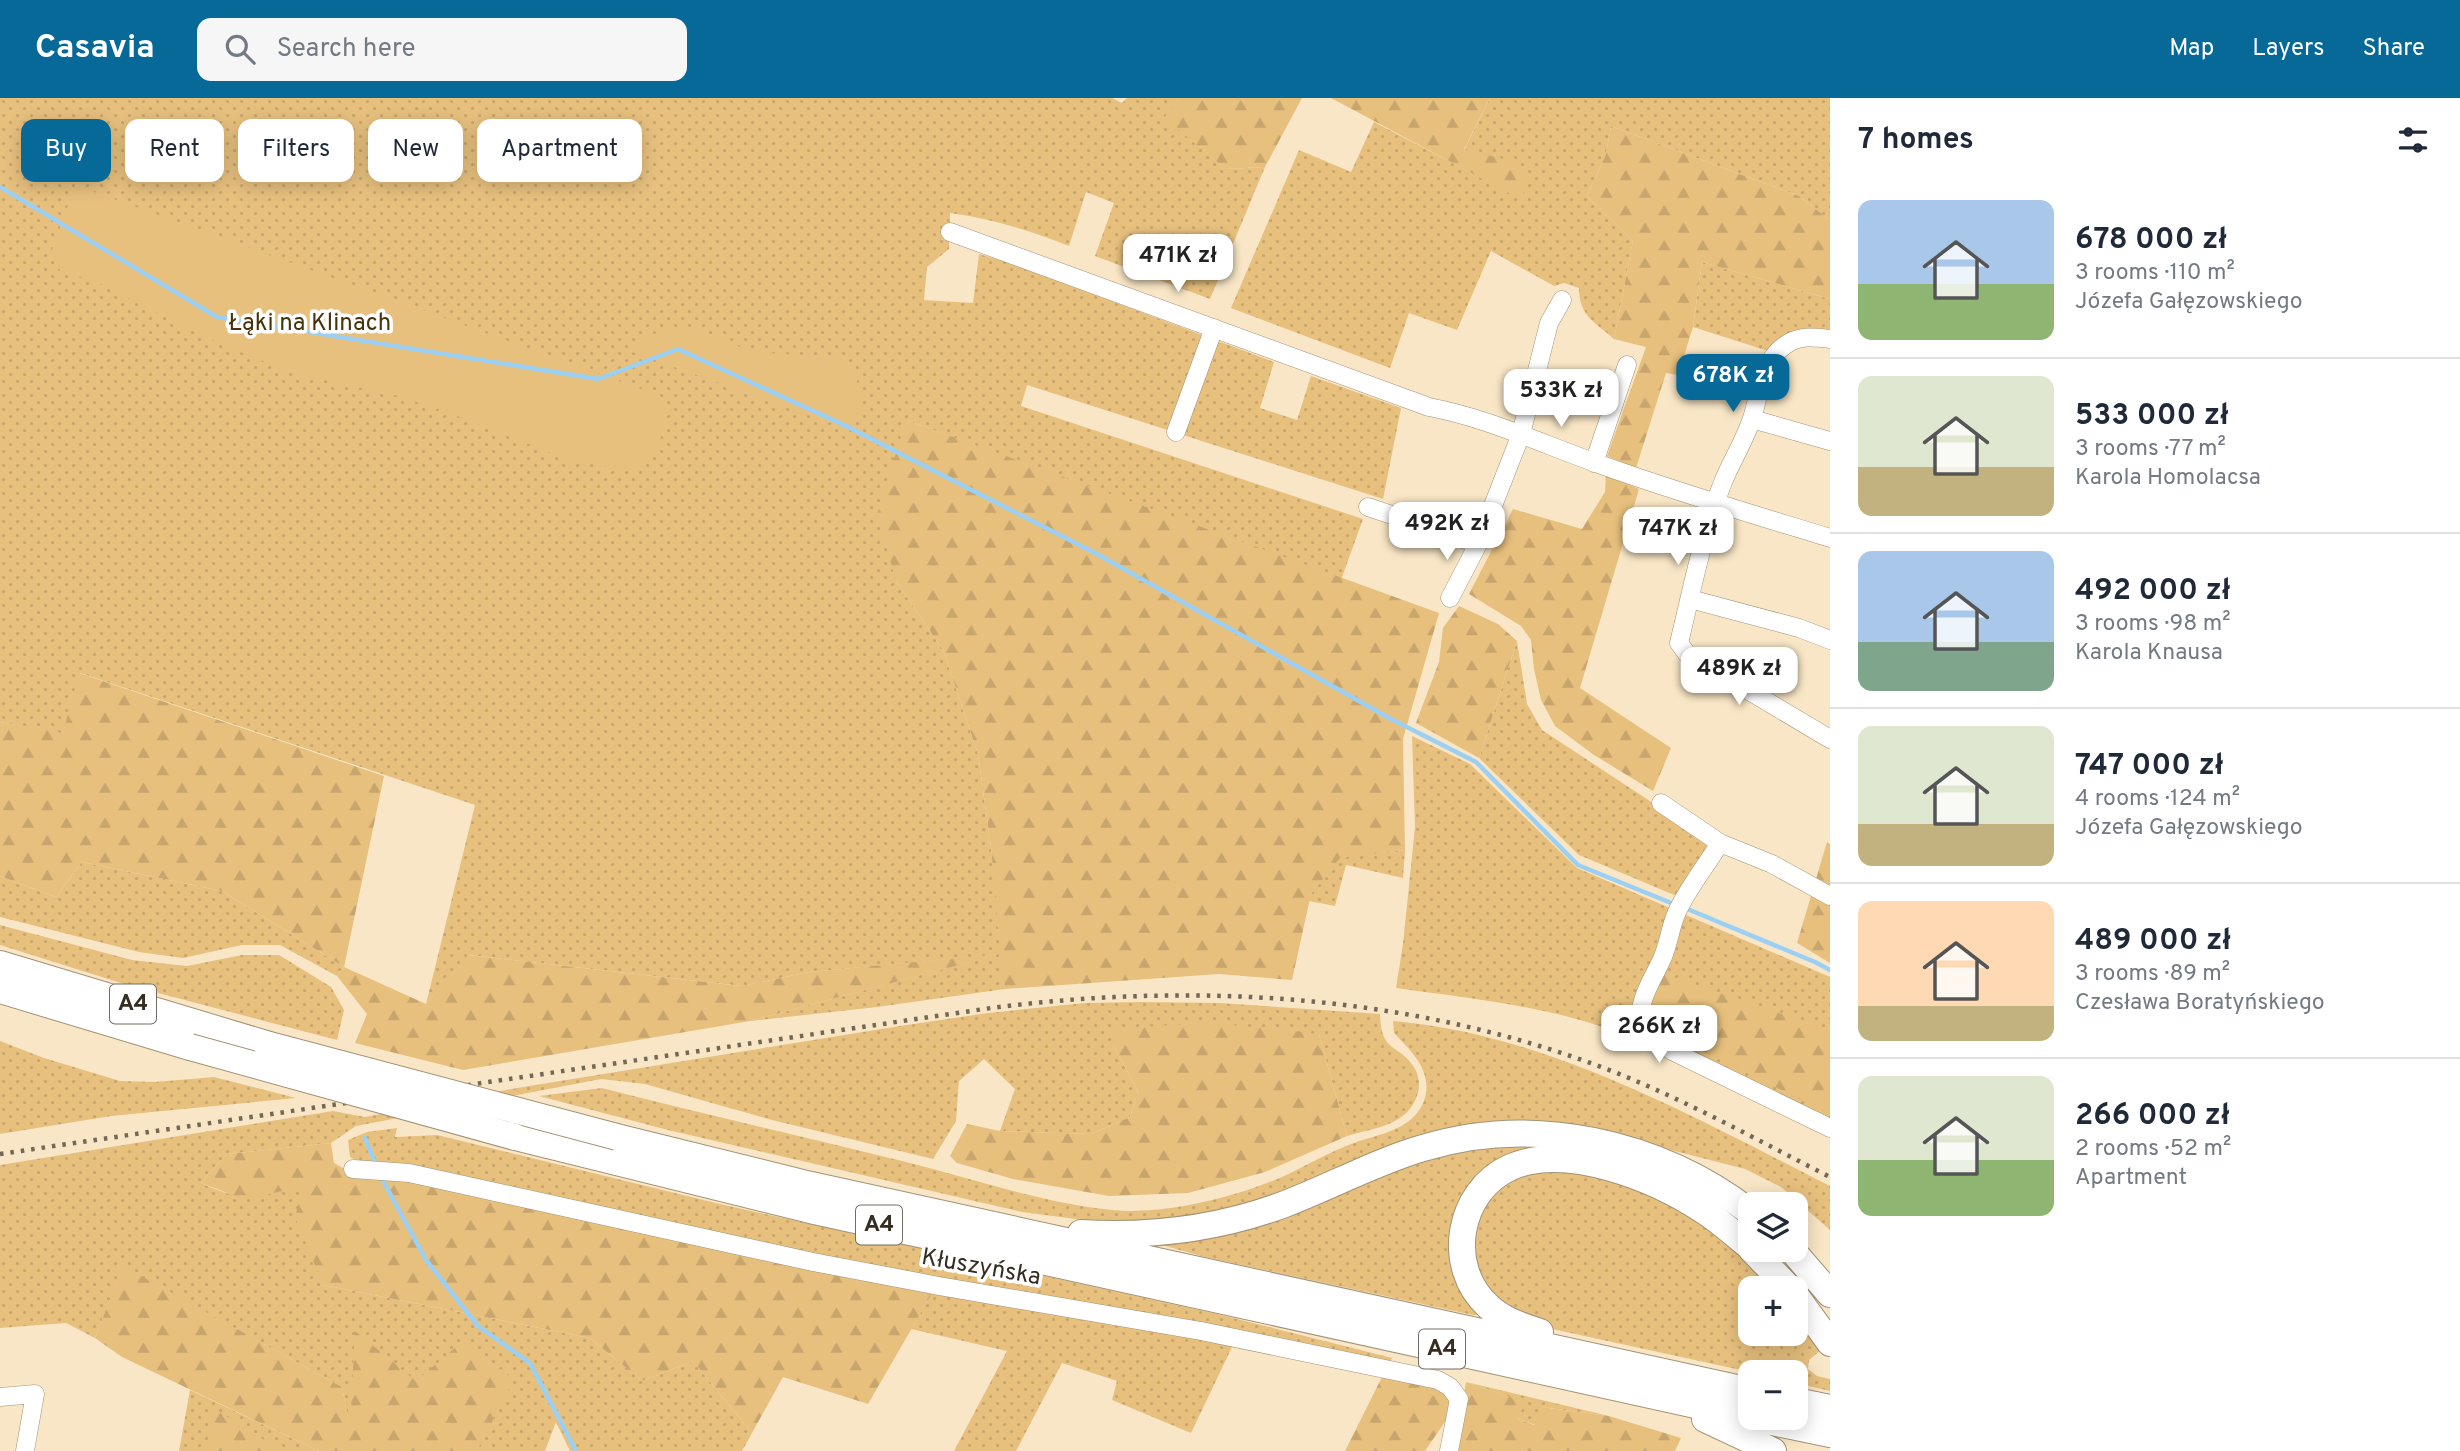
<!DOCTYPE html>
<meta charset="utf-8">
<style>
:root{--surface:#fff;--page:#f6f6f7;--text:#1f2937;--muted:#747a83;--line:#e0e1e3;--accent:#066998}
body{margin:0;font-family:Overpass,sans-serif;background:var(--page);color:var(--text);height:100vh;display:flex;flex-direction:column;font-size:26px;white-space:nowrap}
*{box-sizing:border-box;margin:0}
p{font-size:23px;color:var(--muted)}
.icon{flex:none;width:38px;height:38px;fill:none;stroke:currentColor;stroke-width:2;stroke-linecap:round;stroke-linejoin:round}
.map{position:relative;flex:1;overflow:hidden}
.drawer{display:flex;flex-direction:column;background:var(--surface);width:630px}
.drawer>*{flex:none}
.banner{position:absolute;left:21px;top:21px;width:665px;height:63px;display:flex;gap:14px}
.fabs{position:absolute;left:1738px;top:1094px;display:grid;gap:14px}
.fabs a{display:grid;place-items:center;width:70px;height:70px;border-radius:14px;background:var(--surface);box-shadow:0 4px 18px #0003;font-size:35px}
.price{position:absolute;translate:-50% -60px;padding:0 16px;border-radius:14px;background:#fff;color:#222;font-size:23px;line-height:46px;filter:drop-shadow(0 2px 4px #0008)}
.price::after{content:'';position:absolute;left:50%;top:42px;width:21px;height:16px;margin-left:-10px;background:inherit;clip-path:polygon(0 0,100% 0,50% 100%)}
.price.active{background:var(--accent);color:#fff}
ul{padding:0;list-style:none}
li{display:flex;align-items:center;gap:21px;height:175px;padding:0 28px}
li+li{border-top:2px solid var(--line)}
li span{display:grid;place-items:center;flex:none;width:196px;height:140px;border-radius:14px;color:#555}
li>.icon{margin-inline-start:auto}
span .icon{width:84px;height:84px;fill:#fffc;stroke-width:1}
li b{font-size:30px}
h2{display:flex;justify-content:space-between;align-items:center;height:84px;padding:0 28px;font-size:30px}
.tag{padding:0 24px;border-radius:14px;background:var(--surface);box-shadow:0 4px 18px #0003;font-size:24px;line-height:63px}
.tag.active{background:var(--accent);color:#fff}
header{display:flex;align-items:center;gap:42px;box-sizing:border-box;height:98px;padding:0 35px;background:var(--accent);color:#fff}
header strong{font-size:33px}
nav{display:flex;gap:38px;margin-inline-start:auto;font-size:24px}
.search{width:490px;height:63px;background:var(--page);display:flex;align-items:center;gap:18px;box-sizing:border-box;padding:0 24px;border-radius:14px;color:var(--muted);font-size:26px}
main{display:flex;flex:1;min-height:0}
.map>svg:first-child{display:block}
.grass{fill:url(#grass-dots)}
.forest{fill:url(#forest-firs)}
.park{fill:#e7c07e}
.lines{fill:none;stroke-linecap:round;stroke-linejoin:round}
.stream{stroke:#9bd0f4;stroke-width:4.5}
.minor-casing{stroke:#a39274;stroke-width:19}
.highway-casing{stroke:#a39274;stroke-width:28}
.minor{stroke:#fff;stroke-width:18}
.highway{stroke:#fff;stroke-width:26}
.rail{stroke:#736855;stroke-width:4.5;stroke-dasharray:3.5 7;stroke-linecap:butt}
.highway-bridge-casing{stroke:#a39274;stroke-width:28;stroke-linecap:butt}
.highway-bridge{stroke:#fff;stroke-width:26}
.labels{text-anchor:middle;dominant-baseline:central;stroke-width:7;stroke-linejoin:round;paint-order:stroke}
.shield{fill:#fff;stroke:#726c64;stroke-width:2}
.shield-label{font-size:23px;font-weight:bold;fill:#352d21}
.park-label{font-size:24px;fill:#47330a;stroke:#fff}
.street-label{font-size:24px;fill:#352d21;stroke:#fff}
</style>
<header>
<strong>Casavia</strong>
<div class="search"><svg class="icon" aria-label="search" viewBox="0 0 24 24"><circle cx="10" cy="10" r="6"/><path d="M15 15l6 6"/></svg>Search here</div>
<nav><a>Map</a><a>Layers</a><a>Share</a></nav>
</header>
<main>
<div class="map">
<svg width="1830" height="1353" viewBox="0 0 1830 1353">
<defs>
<pattern id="grass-dots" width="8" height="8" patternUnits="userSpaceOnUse" patternTransform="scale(1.75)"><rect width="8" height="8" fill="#e7c07e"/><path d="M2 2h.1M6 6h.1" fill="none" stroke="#c7a56d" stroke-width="1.8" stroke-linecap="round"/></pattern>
<pattern id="forest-firs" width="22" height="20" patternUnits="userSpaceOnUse" patternTransform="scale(1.75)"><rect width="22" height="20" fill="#e7c07e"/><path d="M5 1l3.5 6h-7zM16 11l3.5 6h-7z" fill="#c7a56d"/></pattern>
</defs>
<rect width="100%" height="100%" fill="#f9e6c6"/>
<path class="grass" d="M 0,0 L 1112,0 L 1122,5 L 1127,0 L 1179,0 L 1165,20 L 1226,71 L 1265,69 L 1210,201 L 1095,158 L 1114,105 L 1086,94 L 1069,148 C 1029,132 992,121 950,115 L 949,151 L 927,169 L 924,202 L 973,205 L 979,156 L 1013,166 L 1274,264 L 1260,310 L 1297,322 L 1311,278 L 1401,310 L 1383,401 L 1027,287 L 1021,308 L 1363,421 L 1341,482 L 906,322 L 896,483 L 943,552 L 978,656 L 991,749 L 1005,891 L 877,909 L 750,923 L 995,857 L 809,874 L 742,888 L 469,857 L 426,906 L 475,707 L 80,575 L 63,636 L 0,624 Z
M 1490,0 L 1830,0 L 1830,122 L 1799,98 L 1611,28 L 1606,56 L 1587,98 L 1633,143 L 1614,241 C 1595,224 1579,218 1579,190 L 1564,185 L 1554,188 L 1491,153 L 1457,232 L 1409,215 L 1390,270 L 1231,210 L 1299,52 L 1351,74 L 1374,24 L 1522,101 L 1464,52 Z
M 1702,164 L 1830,201 L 1830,236 L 1768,253 L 1693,229 Z
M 1517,543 L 1527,606 L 1542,632 L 1712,744 L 1679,799 L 1579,757 L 1479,660 Z
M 1412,638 L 1470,666 L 1577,770 L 1830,879 L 1830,1027 C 1751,991 1673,949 1590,925 C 1527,906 1461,899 1396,890 L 1403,846 L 1415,729 Z
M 1405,752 L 1403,780 L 1346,767 L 1335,808 L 1309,803 L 1311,796 L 1340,759 Z
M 82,764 L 222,793 L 344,869 L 337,878 L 280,847 L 242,847 L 183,860 L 139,854 L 0,819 L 0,778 L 56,799 Z
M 0,827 L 132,862 L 187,868 L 242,857 L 279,857 L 331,889 L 344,912 L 337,942 L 124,886 L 0,847 Z
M 1141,904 L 1220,905 L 1380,916 C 1381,956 1398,945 1414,969 C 1419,977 1420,987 1418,995 C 1408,1028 1376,1029 1347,1038 L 1319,936 L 1113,947 L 1138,993 L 1130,1019 L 1091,1036 L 1000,1033 L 1015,991 L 984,961 L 959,983 L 956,1023 L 933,1061 L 772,1022 L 645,986 L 601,981 L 356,1028 L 331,1045 L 227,1056 L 201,1085 C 244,1106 260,1098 304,1087 L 323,1187 L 590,1240 L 642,1283 L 693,1263 L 752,1335 L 742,1353 L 570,1353 L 556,1324 L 545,1353 L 354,1353 L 342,1289 L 123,1169 L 95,1240 L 66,1225 L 0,1230 L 0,1067 L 333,1013 L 365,1019 L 517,990 L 900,928 L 988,915 L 1085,905 Z
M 1393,923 C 1548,936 1694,1019 1830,1088 L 1830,1132 L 1781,1089 L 1745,1071 L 1604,1035 L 1518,1027 L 1227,1116 L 1155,1125 L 1091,1123 L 1022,1114 L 668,1032 L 539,998 L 602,990 C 703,1016 805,1039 906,1064 C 974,1081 1042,1105 1112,1112 C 1165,1117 1233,1100 1282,1079 C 1306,1068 1329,1054 1354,1045 C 1379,1036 1413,1032 1424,1003 C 1434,974 1412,954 1394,935 Z
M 0,943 L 44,960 L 120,983 L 155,984 L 214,979 L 296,1000 L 111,1018 L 0,1036 Z
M 397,1030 L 395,1039 L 437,1037 L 720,1106 L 1221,1217 L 1392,1260 L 1388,1268 L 921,1179 L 368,1069 L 350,1059 L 348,1042 L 367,1034 Z
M 1530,1044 C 1612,1047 1685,1074 1750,1124 L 1750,1139 C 1692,1091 1560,1017 1490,1071 C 1474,1083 1462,1100 1457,1118 C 1445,1155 1457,1187 1479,1217 L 1473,1217 L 1205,1159 L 1162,1147 L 1164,1143 C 1209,1138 1253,1130 1295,1113 C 1340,1094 1382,1072 1429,1058 C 1462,1048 1496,1046 1530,1044 Z
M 1529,1073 L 1586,1075 L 1637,1091 L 1693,1118 L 1733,1148 L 1776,1190 L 1750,1190 L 1750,1236 L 1796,1236 L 1796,1214 L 1823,1250 L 1809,1262 L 1808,1271 L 1817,1278 L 1830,1281 L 1830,1293 L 1796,1285 L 1796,1274 L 1750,1274 L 1534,1227 L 1521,1222 L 1476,1178 L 1473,1130 L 1497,1089 Z
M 934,1192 L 1233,1247 L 1191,1335 L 1112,1302 L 1117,1283 L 1062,1265 L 1016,1353 L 954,1353 L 1007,1253 L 911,1231 Z
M 1466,1284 L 1609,1318 L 1542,1309 L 1535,1327 L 1518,1321 L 1524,1304 Z
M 190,1292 L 319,1353 L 179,1353 Z"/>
<path class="forest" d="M 1179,0 L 1302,0 L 1265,69 L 1226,71 L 1164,20 Z
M 1331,0 L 1490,0 L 1464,51 L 1511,63 L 1526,82 L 1522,102 Z
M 1611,28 L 1799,98 L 1830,122 L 1830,201 L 1702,164 L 1693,229 L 1678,277 L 1666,275 L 1636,370 L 1607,358 L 1646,249 L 1614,241 L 1633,143 L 1587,98 L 1606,56 Z
M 906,322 L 1439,515 L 1403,641 L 1405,752 L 1340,760 L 1311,796 L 1292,882 L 1219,876 L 1005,891 L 1000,856 L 750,923 L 463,972 L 355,945 L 367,916 L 337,878 L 344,869 L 222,793 L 82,764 L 56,799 L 0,778 L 0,624 L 63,635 L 79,575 L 384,678 L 344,869 L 426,906 L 468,857 L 741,888 L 809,874 L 1000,856 L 991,749 L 978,656 L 943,552 L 896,483 L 877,417 Z
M 1606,376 L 1639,391 L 1580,590 L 1671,650 L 1653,693 L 1594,657 L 1555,628 L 1541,602 L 1534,571 L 1531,542 L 1521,528 L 1469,496 L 1513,411 L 1582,431 L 1605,394 Z
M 1459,508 L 1498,526 L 1517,543 L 1479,660 L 1416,625 L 1439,564 L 1443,530 Z
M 1827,744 L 1830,746 L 1830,865 L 1797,845 Z
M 1662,876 L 1830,932 L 1830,1016 L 1648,926 L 1648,906 Z
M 1214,925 L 1319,936 L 1347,1038 L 1265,1074 L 1188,1095 L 1109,1098 L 1013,1081 L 957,1065 L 950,1058 L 967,1026 L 1000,1033 L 1091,1036 L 1130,1019 L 1138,993 L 1113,947 L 1114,930 Z
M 331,1045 L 334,1065 L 354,1076 L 398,1078 L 934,1192 L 868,1306 L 783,1279 L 752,1335 L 693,1263 L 642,1283 L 590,1240 L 323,1187 L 295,1119 L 303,1088 L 261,1098 L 240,1100 L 201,1085 L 227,1056 Z
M 123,1168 L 342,1289 L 350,1330 L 355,1233 L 416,1283 L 462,1244 L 514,1281 L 477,1353 L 319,1353 L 122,1259 L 95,1240 Z
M 1383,1277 L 1448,1293 L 1453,1312 L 1425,1353 L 1345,1353 Z
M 1466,1284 L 1525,1304 L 1518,1321 L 1534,1327 L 1542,1309 L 1609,1318 L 1681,1340 L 1675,1353 L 1454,1353 Z
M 212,1309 L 282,1353 L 207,1353 Z"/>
<path class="park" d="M 75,87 L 644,292 L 665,311 C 665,344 655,355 629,373 L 569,362 L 444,313 L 391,296 L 294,276 L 207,240 L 97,184 L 60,173 L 52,152 Z
M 669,230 L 705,234 L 742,250 L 767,255 L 831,259 L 844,263 L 856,279 L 860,297 L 860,323 L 847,328 L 827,324 L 627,252 L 632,245 Z"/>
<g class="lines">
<path class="stream" d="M 0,89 L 217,219 L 598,281 L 678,251 L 846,328 L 1097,456 L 1391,621 L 1476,664 L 1578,767 L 1676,807
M 1685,810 L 1815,864 L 1830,872
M 365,1040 L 375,1065
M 381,1079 L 426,1162 L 478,1228 L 530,1265 L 576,1353"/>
<g class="minor-casing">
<path id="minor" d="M 950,134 L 1429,309 C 1487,320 1540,345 1596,365 C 1673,393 1752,416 1830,440
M 1830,241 C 1813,239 1798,237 1784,248 C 1761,265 1760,296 1752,320 C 1745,342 1732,362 1723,384 C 1703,435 1692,491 1679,545 L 1687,556 L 1830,641
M 1752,321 L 1830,343
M 1176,334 L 1214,230
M 1594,365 L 1627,267
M 1368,409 L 1478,446 L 1521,336 L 1549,225 L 1562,202
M 1450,500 L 1478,446
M 1690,501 L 1799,530 L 1830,542
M 1661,705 L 1720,745 L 1772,766 L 1830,798
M 1720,745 C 1706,768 1688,790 1677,814 C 1670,829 1669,846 1662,861 C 1655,877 1640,899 1641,917 C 1643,935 1659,944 1672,953 L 1830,1030
M 353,1071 L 409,1075 L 813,1164 L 939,1188 L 1201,1233 L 1438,1282 L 1450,1289 L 1459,1301 L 1449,1353
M 0,1299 L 35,1296 L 25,1353"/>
</g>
<g class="highway-casing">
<path id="highway" d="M 0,866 L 266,946
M 0,892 L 190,949
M 515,1039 L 810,1112 L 1750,1319
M 617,1039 L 811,1087 L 1750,1293
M 1081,1135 C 1150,1139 1221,1130 1285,1106 C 1332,1088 1375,1064 1423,1050 C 1533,1016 1659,1044 1750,1114
M 1752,1152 L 1789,1190
M 1792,1152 L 1830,1196
M 1796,1198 L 1830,1245
M 1540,1234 C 1522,1228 1502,1222 1488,1208 C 1445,1169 1457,1093 1511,1069 C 1568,1045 1656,1081 1704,1113 C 1720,1123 1735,1137 1750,1149
M 1796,1303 L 1830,1310
M 1753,1320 L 1830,1336
M 1705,1321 L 1773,1353"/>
</g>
<use href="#minor" class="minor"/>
<use href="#highway" class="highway"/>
<path class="rail" d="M 0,1056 L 991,910 C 1194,884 1403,896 1596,967 C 1677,997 1753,1040 1830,1079"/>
<g class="highway-bridge-casing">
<path id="highway-bridge" d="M 266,946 L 617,1039
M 190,949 L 515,1039"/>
</g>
<use href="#highway-bridge" class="highway-bridge"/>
</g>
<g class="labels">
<g class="shield">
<rect x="110" y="886.5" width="46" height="39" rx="5"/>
<rect x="856" y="1107.5" width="46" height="39" rx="5"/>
<rect x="1419" y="1231.5" width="46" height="39" rx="5"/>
</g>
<g class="shield-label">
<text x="133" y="906">A4</text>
<text x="879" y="1127">A4</text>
<text x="1442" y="1251">A4</text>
</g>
<g class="park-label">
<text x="310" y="226">Łąki na Klinach</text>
</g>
<g class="street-label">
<text transform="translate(981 1170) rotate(10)">Kłuszyńska</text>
</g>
</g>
</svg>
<div class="fabs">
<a><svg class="icon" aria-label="layers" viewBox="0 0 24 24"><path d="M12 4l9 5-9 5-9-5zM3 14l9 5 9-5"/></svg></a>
<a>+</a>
<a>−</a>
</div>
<b class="price" style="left:1178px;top:196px">471K zł</b>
<b class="price active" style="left:1733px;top:316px">678K zł</b>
<b class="price" style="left:1561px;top:331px">533K zł</b>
<b class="price" style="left:1447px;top:464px">492K zł</b>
<b class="price" style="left:1678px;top:469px">747K zł</b>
<b class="price" style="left:1739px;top:609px">489K zł</b>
<b class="price" style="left:1659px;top:967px">266K zł</b>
<div class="banner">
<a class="tag active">Buy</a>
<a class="tag">Rent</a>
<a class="tag">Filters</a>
<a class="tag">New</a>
<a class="tag">Apartment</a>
</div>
</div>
<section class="drawer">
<h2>7 homes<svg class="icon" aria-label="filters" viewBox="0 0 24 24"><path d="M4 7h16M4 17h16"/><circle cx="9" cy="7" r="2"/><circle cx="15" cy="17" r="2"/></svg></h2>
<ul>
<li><span style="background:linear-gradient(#a9c7e8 60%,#8fb573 0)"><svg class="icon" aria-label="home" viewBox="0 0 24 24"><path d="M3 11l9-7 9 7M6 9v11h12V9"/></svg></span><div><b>678 000 zł</b><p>3 rooms · 110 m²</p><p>Józefa Gałęzowskiego</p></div></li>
<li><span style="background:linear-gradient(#dfe7d0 65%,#c2b280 0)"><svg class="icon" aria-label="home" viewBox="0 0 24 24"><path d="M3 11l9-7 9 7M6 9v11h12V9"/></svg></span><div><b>533 000 zł</b><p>3 rooms · 77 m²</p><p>Karola Homolacsa</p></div></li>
<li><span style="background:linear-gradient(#a9c7e8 65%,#7fa58c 0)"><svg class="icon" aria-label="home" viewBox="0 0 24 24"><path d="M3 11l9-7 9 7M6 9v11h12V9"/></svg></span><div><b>492 000 zł</b><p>3 rooms · 98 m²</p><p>Karola Knausa</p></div></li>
<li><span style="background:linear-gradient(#dfe7d0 70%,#c2b280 0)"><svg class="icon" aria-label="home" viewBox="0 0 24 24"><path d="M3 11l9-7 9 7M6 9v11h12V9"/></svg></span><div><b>747 000 zł</b><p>4 rooms · 124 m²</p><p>Józefa Gałęzowskiego</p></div></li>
<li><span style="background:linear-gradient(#ffd9b3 75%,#c2b280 0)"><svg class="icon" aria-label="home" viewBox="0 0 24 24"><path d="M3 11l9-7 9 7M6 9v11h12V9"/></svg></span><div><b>489 000 zł</b><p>3 rooms · 89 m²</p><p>Czesława Boratyńskiego</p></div></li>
<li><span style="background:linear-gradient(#dfe7d0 60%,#8fb573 0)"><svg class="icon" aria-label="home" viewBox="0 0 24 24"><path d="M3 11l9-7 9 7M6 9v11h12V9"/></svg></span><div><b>266 000 zł</b><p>2 rooms · 52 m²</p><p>Apartment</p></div></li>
</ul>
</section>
</main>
